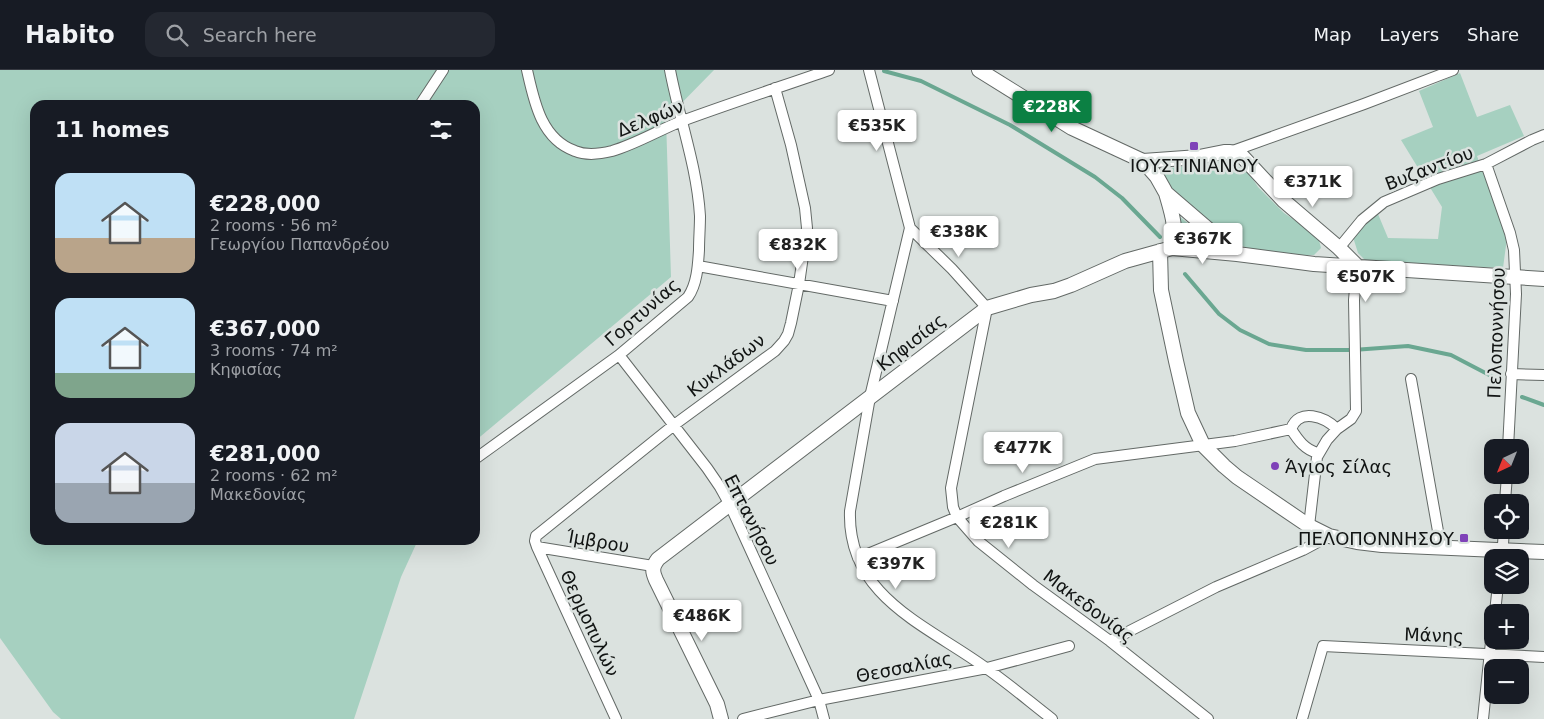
<!DOCTYPE html>
<meta charset="utf-8">
<style>
:root{--surface:#171b24;--page:#242831;--text:#f1f3f6;--muted:#9ea1a6;--line:#363941;--accent:#0b8043}
body{margin:0;font-family:"DejaVu Sans",sans-serif;background:var(--page);color:var(--text);height:100vh;display:flex;flex-direction:column;font-size:19px;white-space:nowrap}
*{box-sizing:border-box;margin:0}
p{font-size:16px;color:var(--muted)}
.icon{flex:none;width:28px;height:28px;fill:none;stroke:currentColor;stroke-width:2;stroke-linecap:round;stroke-linejoin:round}
.map{position:relative;flex:1;overflow:hidden}
.side{position:absolute;left:30px;top:30px;width:450px;height:445px;display:flex;flex-direction:column;background:var(--surface);border-radius:15px;box-shadow:0 5px 20px #0002}
.side>*{flex:none}
.needle{width:32px;rotate:223deg}
.tools{position:absolute;left:1484px;top:369px;display:grid;gap:10px}
.tools a{display:grid;place-items:center;width:45px;height:45px;border-radius:10px;background:var(--surface);box-shadow:0 5px 20px #0002;font-size:25px}
.price{position:absolute;translate:-50% -42px;padding:0 11px;border-radius:5px;background:#fff;color:#222;font-size:16px;line-height:32px;filter:drop-shadow(0 1px 2px #0008)}
.price::after{content:'';position:absolute;left:50%;top:30px;width:15px;height:11px;margin-left:-8px;background:inherit;clip-path:polygon(0 0,100% 0,50% 100%)}
.price.on{background:var(--accent);color:#fff}
ul{padding:0;list-style:none}
li{display:flex;align-items:center;gap:15px;height:125px;padding:0 25px}
li span{display:grid;place-items:center;flex:none;width:140px;height:100px;border-radius:15px;color:#555}
li>.icon{margin-inline-start:auto}
span .icon{width:60px;height:60px;fill:#fffc;stroke-width:1}
li b{font-size:21px}
h2{display:flex;justify-content:space-between;align-items:center;height:60px;padding:0 25px;font-size:21px}
header{display:flex;align-items:center;gap:30px;box-sizing:border-box;height:70px;padding:0 25px;background:var(--surface);border-bottom:1px solid var(--line)}
header strong{font-size:24px}
nav{display:flex;gap:28px;margin-inline-start:auto;font-size:18px}
.search{width:350px;height:45px;background:var(--page);display:flex;align-items:center;gap:12px;box-sizing:border-box;padding:0 18px;border-radius:15px;color:var(--muted);font-size:19px}
.map>svg:first-child{display:block}
.green{fill:#a6d0c0}
.lines{fill:none;stroke-linecap:round;stroke-linejoin:round}
.stream{stroke:#6aa791;stroke-width:4}
.street-casing{stroke:#636966;stroke-width:12}
.secondary-casing{stroke:#636966;stroke-width:16}
.street{stroke:#fff;stroke-width:10}
.secondary{stroke:#fff;stroke-width:14}
.poi-dot{fill:#7f42b8;stroke:#dbe2df;stroke-width:2}
.labels{text-anchor:middle;dominant-baseline:central;stroke-width:5;stroke-linejoin:round;paint-order:stroke}
.street-label{font-size:18px;fill:#111413;stroke:#dbe2df}
.poi-label{font-size:18px;fill:#111413;stroke:#dbe2df}
</style>
<header>
<strong>Habito</strong>
<div class="search"><svg class="icon" aria-label="search" viewBox="0 0 24 24"><circle cx="10" cy="10" r="6"/><path d="M15 15l6 6"/></svg>Search here</div>
<nav><a>Map</a><a>Layers</a><a>Share</a></nav>
</header>
<div class="map">
<svg width="1544" height="649" viewBox="0 0 1544 649">
<rect width="100%" height="100%" fill="#dbe2df"/>
<path class="green" d="M 0,0 L 714,0 L 666,49 L 671,207 L 475,371 L 475,35 L 35,35 L 35,470 L 418,470 L 401,507 L 354,649 L 61,649 L 53,642 L 0,568 Z
M 1460,3 L 1477,47 L 1510,35 L 1524,66 L 1477,86 L 1507,168 L 1503,198 L 1366,191 L 1358,183 L 1353,167 L 1361,155 L 1378,144 L 1388,168 L 1438,169 L 1442,137 L 1401,70 L 1433,57 L 1419,21 Z
M 1219,92 L 1235,95 L 1248,102 L 1258,117 L 1284,143 L 1318,166 L 1321,178 L 1314,185 C 1295,185 1275,186 1256,181 C 1224,172 1192,138 1166,116 L 1163,106 L 1171,98 Z
M 1179,146 L 1216,176 L 1177,173 L 1182,162 Z"/>
<g class="lines">
<path class="stream" d="M 884,1 L 921,11 L 1010,55 L 1095,107 L 1122,128 L 1160,167
M 1185,204 L 1219,244 L 1240,260 L 1269,274 L 1306,280 L 1353,280 L 1408,276 L 1451,285 L 1497,309
M 1522,327 L 1544,335"/>
<g class="street-casing">
<path id="street" d="M 527,0 C 534,31 541,69 575,81 C 587,86 600,84 612,81 C 636,74 659,60 682,51 C 731,33 780,17 829,0
M 869,0 L 910,158 L 952,199 L 987,238 L 951,418 L 953,437 L 957,447 L 978,471 L 1033,515 L 1110,571 L 1208,649
M 420,35 L 443,0
M 1230,82 L 1364,34 L 1453,0
M 1486,94 L 1510,163 L 1514,180 L 1516,224 L 1508,378
M 910,158 L 870,327 L 850,441 C 847,527 927,555 986,598 C 1009,614 1030,632 1052,649
M 1339,178 L 1362,150 L 1384,132 L 1438,109 L 1486,94 L 1532,70 L 1544,65
M 698,196 L 893,231
M 619,285 L 707,398 L 720,417 L 730,435 L 819,630 L 824,649
M 1511,304 L 1544,305
M 1411,309 L 1441,478
M 1291,359 C 1298,370 1305,380 1318,383
M 475,389 L 619,285 L 688,227 C 697,214 698,196 699,180 C 699,169 700,157 700,146 C 697,96 679,48 670,0
M 1505,432 L 1507,405
M 1309,456 L 1317,387 L 1327,370 L 1337,359
M 537,477 L 653,496
M 858,488 L 957,447 L 1004,426 L 1095,389 L 1235,371 L 1291,359 C 1299,337 1325,347 1337,359 L 1351,349 L 1356,341 L 1354,230 L 1357,196
M 1502,488 L 1504,460
M 1495,542 L 1498,515
M 1110,571 L 1216,517 L 1303,480 L 1329,466
M 616,649 L 537,477 L 535,471 L 536,466 L 674,355 L 775,281 L 784,271 L 788,264 L 791,253 L 799,214 L 807,158 L 805,138 L 791,75 L 775,18
M 743,649 L 819,630 L 987,598 L 1069,576
M 1302,649 L 1323,576 L 1544,587
M 1483,649 L 1492,562"/>
</g>
<g class="secondary-casing">
<path id="secondary" d="M 979,0 L 1072,58 L 1143,91 L 1157,107 L 1166,123 L 1237,184
M 1143,91 L 1199,87 L 1224,82 L 1230,82 L 1241,85 L 1284,131 L 1339,178 L 1357,196
M 1166,123 C 1172,144 1177,157 1172,178
M 1160,181 L 1161,220 L 1176,291 L 1188,343 L 1203,375 L 1224,396 L 1237,407 L 1309,456 L 1329,466 L 1357,472 L 1382,475 L 1544,482
M 721,649 L 717,634 L 656,510 C 652,501 652,497 658,489 L 987,238 L 1031,225 L 1054,221 L 1071,215 L 1125,191 L 1172,178 L 1237,184 L 1314,194 L 1544,209"/>
</g>
<use href="#street" class="street"/>
<use href="#secondary" class="secondary"/>
</g>
<g class="poi-dot">
<rect x="1189" y="71" width="10" height="10" rx="2.5"/>
<circle cx="1275" cy="396" r="5"/>
<rect x="1459" y="463" width="10" height="10" rx="2.5"/>
</g>
<g class="labels">
<g class="street-label">
<text transform="translate(650 48) rotate(-22)">Δελφών</text>
<text transform="translate(1429 98) rotate(-21)">Βυζαντίου</text>
<text transform="translate(642 242) rotate(-41)">Γορτυνίας</text>
<text transform="translate(1496 263) rotate(-88)">Πελοποννήσου</text>
<text transform="translate(911 272) rotate(-38)">Κηφισίας</text>
<text transform="translate(726 295) rotate(-37)">Κυκλάδων</text>
<text transform="translate(752 450) rotate(63)">Επτανήσου</text>
<text transform="translate(598 471) rotate(10)">Ίμβρου</text>
<text transform="translate(1089 536) rotate(37)">Μακεδονίας</text>
<text transform="translate(590 553) rotate(65)">Θερμοπυλών</text>
<text transform="translate(1434 565) rotate(2)">Μάνης</text>
<text transform="translate(904 597) rotate(-11)">Θεσσαλίας</text>
</g>
<g class="poi-label">
<text x="1194" y="95">ΙΟΥΣΤΙΝΙΑΝΟΥ</text>
<text x="1285" y="396" text-anchor="start">Άγιος Σίλας</text>
<text x="1454" y="468" text-anchor="end">ΠΕΛΟΠΟΝΝΗΣΟΥ</text>
</g>
</g>
</svg>
<div class="tools">
<a><svg class="needle" viewBox="-14 -14 28 28"><path d="M0-13l5 13h-10z" fill="#e53935"/><path d="M0 13l5-13h-10z" fill="#9ea1a6"/></svg></a>
<a><svg class="icon" aria-label="locate" viewBox="0 0 24 24"><circle cx="12" cy="12" r="6"/><path d="M12 2v4M12 18v4M2 12h4M18 12h4"/></svg></a>
<a><svg class="icon" aria-label="layers" viewBox="0 0 24 24"><path d="M12 4l9 5-9 5-9-5zM3 14l9 5 9-5"/></svg></a>
<a>+</a>
<a>−</a>
</div>
<b class="price on" style="left:1052px;top:63px">€228K</b>
<b class="price" style="left:877px;top:82px">€535K</b>
<b class="price" style="left:1313px;top:138px">€371K</b>
<b class="price" style="left:959px;top:188px">€338K</b>
<b class="price" style="left:1203px;top:195px">€367K</b>
<b class="price" style="left:798px;top:201px">€832K</b>
<b class="price" style="left:1366px;top:233px">€507K</b>
<b class="price" style="left:1023px;top:404px">€477K</b>
<b class="price" style="left:1009px;top:479px">€281K</b>
<b class="price" style="left:896px;top:520px">€397K</b>
<b class="price" style="left:702px;top:572px">€486K</b>
<section class="side">
<h2>11 homes<svg class="icon" aria-label="filters" viewBox="0 0 24 24"><path d="M4 7h16M4 17h16"/><circle cx="9" cy="7" r="2"/><circle cx="15" cy="17" r="2"/></svg></h2>
<ul>
<li><span style="background:linear-gradient(#bfe0f5 65%,#b9a48a 0)"><svg class="icon" aria-label="home" viewBox="0 0 24 24"><path d="M3 11l9-7 9 7M6 9v11h12V9"/></svg></span><div><b>€228,000</b><p>2 rooms · 56 m²</p><p>Γεωργίου Παπανδρέου</p></div></li>
<li><span style="background:linear-gradient(#bfe0f5 75%,#7fa58c 0)"><svg class="icon" aria-label="home" viewBox="0 0 24 24"><path d="M3 11l9-7 9 7M6 9v11h12V9"/></svg></span><div><b>€367,000</b><p>3 rooms · 74 m²</p><p>Κηφισίας</p></div></li>
<li><span style="background:linear-gradient(#c9d6e8 60%,#9aa5b1 0)"><svg class="icon" aria-label="home" viewBox="0 0 24 24"><path d="M3 11l9-7 9 7M6 9v11h12V9"/></svg></span><div><b>€281,000</b><p>2 rooms · 62 m²</p><p>Μακεδονίας</p></div></li>
</ul>
</section>
</div>
